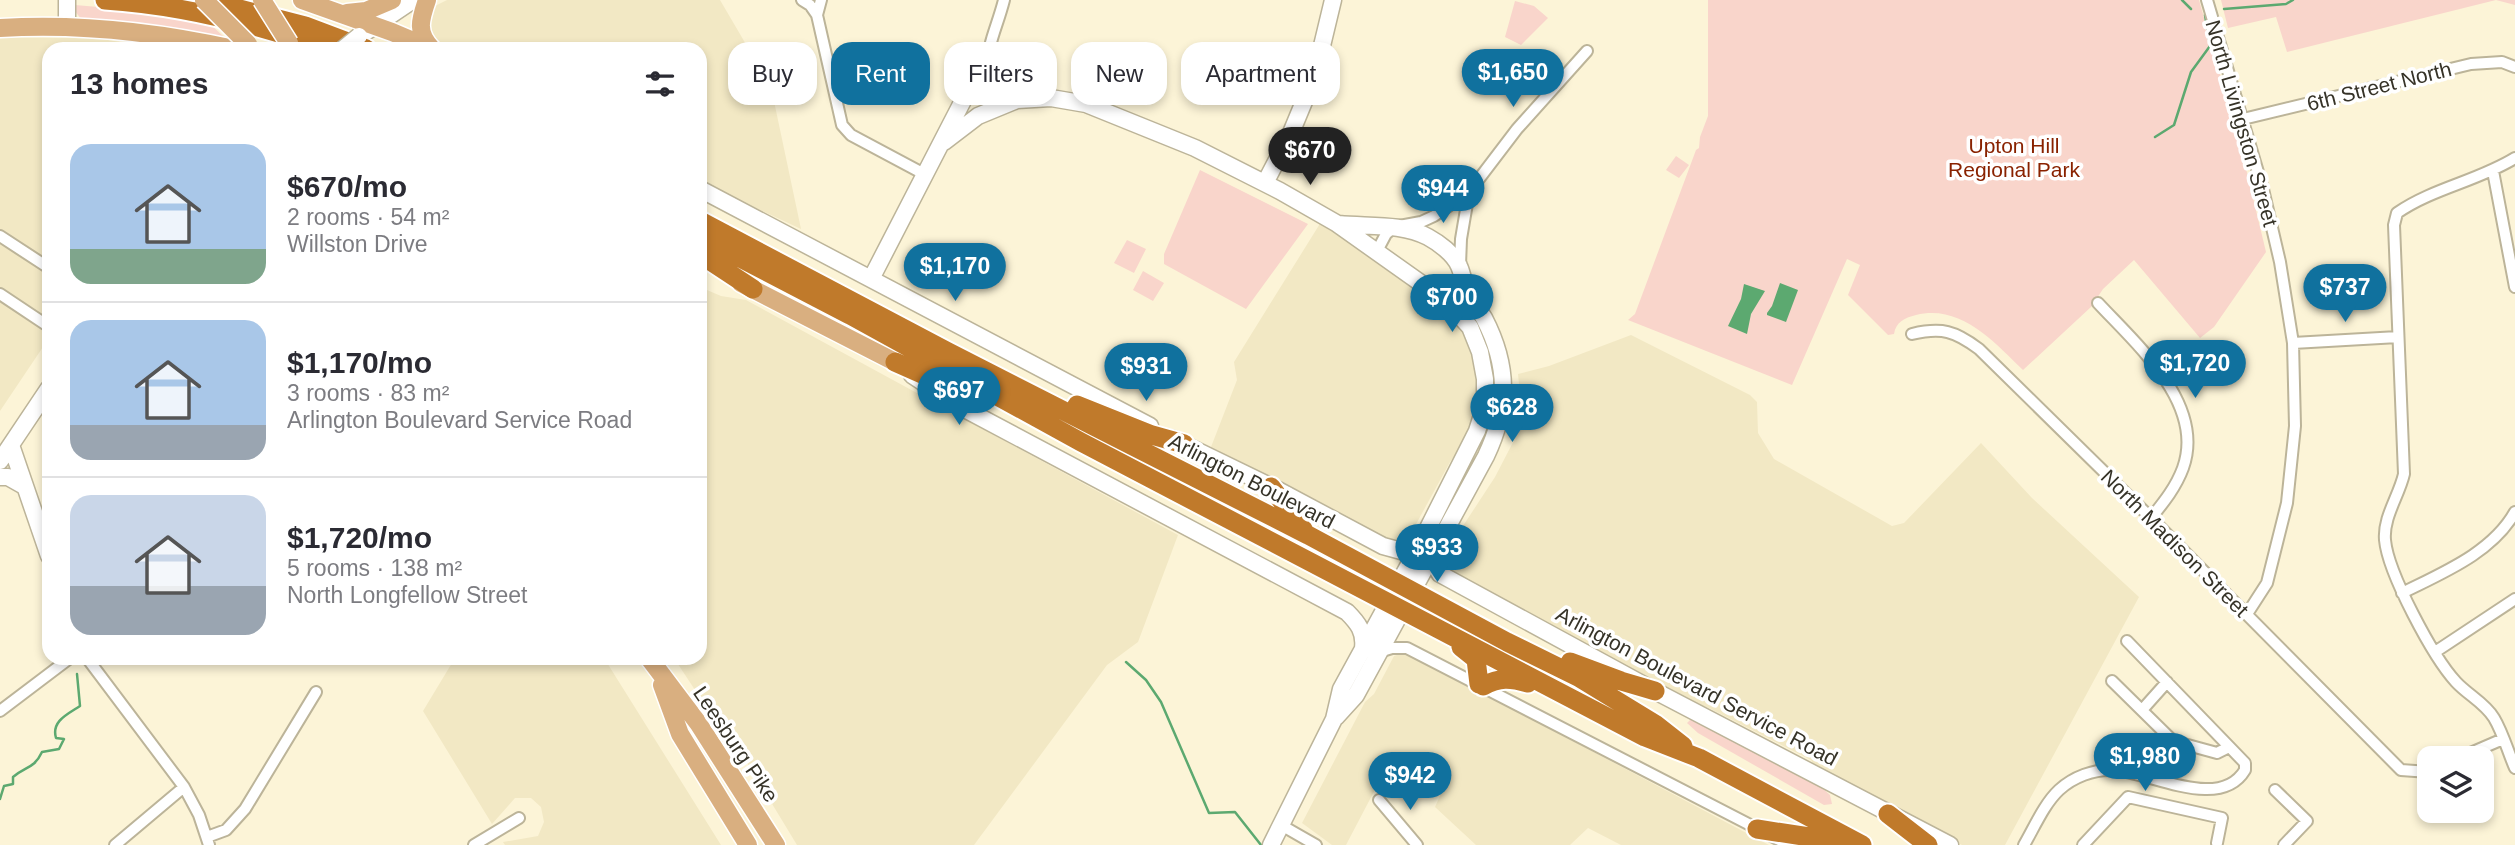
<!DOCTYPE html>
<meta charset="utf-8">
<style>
:root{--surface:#fff;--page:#f7f7f7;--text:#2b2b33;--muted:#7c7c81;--line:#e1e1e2;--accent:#10719e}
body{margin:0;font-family:Helvetica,sans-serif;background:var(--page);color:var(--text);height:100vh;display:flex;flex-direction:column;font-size:26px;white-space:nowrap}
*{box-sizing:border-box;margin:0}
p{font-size:23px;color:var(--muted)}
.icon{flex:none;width:38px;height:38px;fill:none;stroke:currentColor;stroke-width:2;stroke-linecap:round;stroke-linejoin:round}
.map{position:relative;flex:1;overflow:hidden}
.details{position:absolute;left:42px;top:42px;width:665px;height:623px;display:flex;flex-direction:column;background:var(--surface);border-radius:21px;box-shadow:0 4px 10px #0003}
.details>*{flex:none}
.guide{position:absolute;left:728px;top:42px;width:665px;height:63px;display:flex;gap:14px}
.fabs{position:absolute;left:2417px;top:746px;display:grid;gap:14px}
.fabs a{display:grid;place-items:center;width:77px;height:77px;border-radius:14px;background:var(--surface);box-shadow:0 4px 10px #0003;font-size:35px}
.price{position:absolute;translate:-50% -60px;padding:0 16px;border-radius:24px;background:var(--accent);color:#fff;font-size:23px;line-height:46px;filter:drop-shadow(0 2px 4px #0008)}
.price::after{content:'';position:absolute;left:50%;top:42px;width:21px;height:16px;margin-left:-10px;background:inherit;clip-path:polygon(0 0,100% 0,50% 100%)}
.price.selected{background:#222;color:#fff}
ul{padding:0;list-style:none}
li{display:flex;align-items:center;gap:21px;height:175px;padding:0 28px}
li+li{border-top:2px solid var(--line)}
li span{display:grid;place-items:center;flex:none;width:196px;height:140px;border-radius:21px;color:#555}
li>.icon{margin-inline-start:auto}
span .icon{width:84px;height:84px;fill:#fffc;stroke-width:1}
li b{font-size:30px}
h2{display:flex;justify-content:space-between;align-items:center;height:84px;padding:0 28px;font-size:30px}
.chip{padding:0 24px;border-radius:21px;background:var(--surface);box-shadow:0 4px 10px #0003;font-size:24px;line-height:63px}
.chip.selected{background:var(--accent);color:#fff}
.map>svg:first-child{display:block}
.built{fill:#f2e8c4}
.green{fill:#f9d5cb}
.water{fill:#5ca970}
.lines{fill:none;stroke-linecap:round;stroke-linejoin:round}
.stream{stroke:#5ca970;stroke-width:2.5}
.street-casing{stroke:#bcb499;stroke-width:14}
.secondary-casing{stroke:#bcb499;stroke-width:19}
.primary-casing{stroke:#fff;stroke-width:21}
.highway-casing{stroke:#fff;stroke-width:23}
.street{stroke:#fff;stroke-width:10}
.secondary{stroke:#fff;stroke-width:16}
.primary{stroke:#d9af80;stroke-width:18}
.highway{stroke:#c07a2b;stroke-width:19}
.secondary-bridge-casing{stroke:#bcb499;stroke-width:19;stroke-linecap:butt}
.primary-bridge-casing{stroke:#fff;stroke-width:21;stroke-linecap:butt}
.secondary-bridge{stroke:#fff;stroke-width:16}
.primary-bridge{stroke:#d9af80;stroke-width:18}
.labels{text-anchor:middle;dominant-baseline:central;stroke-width:7;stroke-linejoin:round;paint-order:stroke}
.street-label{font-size:21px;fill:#363328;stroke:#fff}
.park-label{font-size:21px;fill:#892200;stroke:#fff}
</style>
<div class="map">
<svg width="2515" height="845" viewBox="0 0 2515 845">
<rect width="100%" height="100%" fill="#fcf4d7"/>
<path class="built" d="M 447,0 L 720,0 L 771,87 L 801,229 L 700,182 L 700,49 L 445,49 L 432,43 L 425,17 L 433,7 Z
M 0,37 L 96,38 L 164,49 L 49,49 L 49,346 L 45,344 L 0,411 Z
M 1321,222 L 1363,249 L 1434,298 L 1465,333 L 1474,358 L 1478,380 L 1478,401 L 1474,421 L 1464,443 L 1450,462 L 1403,548 L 1211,447 L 1237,380 L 1234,362 Z
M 700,287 L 721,296 L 746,300 L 1178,535 L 1138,642 L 1107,665 L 974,845 L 797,845 L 746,761 L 714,719 L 674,658 L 700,658 Z
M 1631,335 L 1750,395 L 1757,402 L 1758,433 L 1774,459 L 1892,526 L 1904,523 L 1981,443 L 2032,498 L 2139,597 L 2005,845 L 1962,845 L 1815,767 L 1811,760 L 1709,708 L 1687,700 L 1440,566 L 1444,555 L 1495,477 L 1523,423 L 1518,374 L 1549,366 Z
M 1405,652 L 1769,845 L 1621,845 L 1588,828 L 1570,845 L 1476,845 L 1435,807 L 1443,789 L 1390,761 L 1346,845 L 1332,845 L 1302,823 L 1365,702 L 1374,694 L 1394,656 Z
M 455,658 L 604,658 L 721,845 L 505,845 L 503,842 L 538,836 L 544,822 L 541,807 L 531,798 L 515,798 L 492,824 L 423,711 Z"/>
<path class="green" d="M 1708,0 L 2199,0 L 2242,152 L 2266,252 L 2214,327 L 2200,338 L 2134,260 L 2103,289 L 2091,307 L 2023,370 C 1994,342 1961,304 1916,315 C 1904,318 1896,322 1894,334 L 1888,335 L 1848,295 L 1860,265 L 1847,259 L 1792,385 L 1628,320 L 1635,314 L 1696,150 L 1699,148 L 1700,137 L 1708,116 Z
M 2221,0 L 2515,0 L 2515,5 L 2496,0 L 2287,52 L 2276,17 L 2228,28 Z
M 1515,1 L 1534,6 L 1548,18 L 1521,45 L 1505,37 Z
M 75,5 L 134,10 L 209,23 L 223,36 L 221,38 L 127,22 L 81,19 L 75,11 Z
M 1676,156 L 1689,165 L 1679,178 L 1666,170 Z
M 1200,170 L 1308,224 L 1246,309 L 1164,264 L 1164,254 Z
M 1127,240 L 1146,249 L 1134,273 L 1114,263 Z
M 1143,271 L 1164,283 L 1153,301 L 1133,290 Z
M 1692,718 L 1820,786 L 1830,795 L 1832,804 L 1824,805 L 1698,733 L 1687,723 Z"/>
<path class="water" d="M 1780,283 L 1798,290 L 1786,322 L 1767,315 L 1767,313 L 1772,306 Z
M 1744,284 L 1765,291 L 1751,314 L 1747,334 L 1728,326 L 1741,299 Z"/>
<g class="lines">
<path class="stream" d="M 2182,0 L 2191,9
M 2224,9 L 2286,4 L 2293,0
M 2155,137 L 2174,125 L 2191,72 L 2210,46 L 2205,15
M 1126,662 L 1146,680 L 1161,702 L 1209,813 L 1235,812 L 1261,845
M 0,799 L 4,786 L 13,784 L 13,777 C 26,766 34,769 42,752 L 59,749 L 64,739 L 56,738 C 51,721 68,714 80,706 L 77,674"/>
<g class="street-casing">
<path id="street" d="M 802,0 L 810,5 L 817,15
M 821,0 L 817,15 L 842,125 L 851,135 L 926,175
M 1004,0 C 992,47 972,63 1017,100
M 2207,0 L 2263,189 L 2280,262 L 2293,343 L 2295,426 L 2287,503 L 2267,583 L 2247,614
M 2243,119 L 2471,64 L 2502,62 L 2515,67
M 2515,158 C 2478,181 2433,188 2397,213 L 2394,225 L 2404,474 C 2399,496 2383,517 2385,540 C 2388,573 2433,657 2456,682 C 2468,695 2485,703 2494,718 C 2503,733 2508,752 2515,768
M 2493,171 L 2515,287
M 0,236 L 49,268
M 1377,251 L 1386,234 L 1394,227 L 1421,222 L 1434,216 L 1469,192 L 1517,129 L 1587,51
M 1460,265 L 1461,239 L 1469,192
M 0,294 L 45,324
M 1446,301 L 1459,286 L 1461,277
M 2098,303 C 2136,344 2206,404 2183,468 C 2176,487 2164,502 2151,518
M 1912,334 C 1942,327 1955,331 1979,349 L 2151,518 L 2401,770 L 2429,772
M 2293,343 L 2398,337
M 2402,593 C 2442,573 2492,553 2515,512
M 1379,652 L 1392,648 L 1407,648 L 1789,845
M 2435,652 L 2515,599
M 87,658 L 184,787 L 199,815 L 209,845
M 2112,681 L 2173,741 L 2217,753 L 2229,747
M 2142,710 L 2167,682
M 0,711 L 70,658
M 2459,758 L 2503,739
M 2275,790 L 2307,821 L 2284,845
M 1379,800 L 1417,845
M 1281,825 L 1316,845
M 207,837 L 226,830 L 245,809 L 316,692
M 115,845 L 184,787
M 474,845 L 519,818
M 2024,845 C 2034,828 2044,804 2059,790 C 2073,777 2094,769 2113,770 C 2150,772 2220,812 2245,770 L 2245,763 L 2127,641
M 2083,845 L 2128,797 L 2222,818 L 2217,843"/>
</g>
<g class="secondary-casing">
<path id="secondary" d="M 67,0 L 67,26
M 367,31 L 413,0
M 944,142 L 978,116 L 1017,100 L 1051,98 L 1086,104 L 1195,148 L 1280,191 L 1336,223 L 1446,301 L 1470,327 L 1480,352 L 1485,379 L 1485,406 L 1477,431 L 1417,550 L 1341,689 L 1334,719 L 1271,845
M 1265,183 L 1291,133 L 1315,75 L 1333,0
M 700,189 L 1150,426
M 871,279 L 987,54
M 912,375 L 959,406 L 1347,612 C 1358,623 1365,632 1363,648
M 1173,439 L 1276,489 L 1383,546 L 1405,552 L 1417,550
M 11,445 L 49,556
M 0,461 L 49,388
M 0,477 L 8,477 L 24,486
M 1431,559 L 1440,574 L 1655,691 L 1950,845
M 1336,717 L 1356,695 L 1486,456 C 1509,408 1509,366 1484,318 C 1478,309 1472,300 1468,291 C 1463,282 1462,272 1459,266 C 1454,254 1439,243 1428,237 C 1402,223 1368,227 1339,224"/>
</g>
<g class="primary-casing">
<path id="primary" d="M 302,0 L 392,32 L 432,49
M 427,0 C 420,20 416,33 432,49
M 347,13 L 366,11 L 392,0
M 0,28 C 80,23 157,32 234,49
M 741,283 L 895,362
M 649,658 L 698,723 L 776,845
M 662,685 L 680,734 L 748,845"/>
</g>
<g class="highway-casing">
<path id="highway" d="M 105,0 C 180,5 257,24 327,49
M 205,0 L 305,26 L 366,49
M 700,221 L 948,352 L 1308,535 L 1507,642 L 1578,677 L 1655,724 L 1683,746
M 700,237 L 850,315 L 1081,442 L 1645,737 L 1699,758 L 1862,845
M 700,254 L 753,289
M 895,362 L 974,397
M 1077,405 L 1152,435 L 1184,444
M 1271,487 L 1303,529
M 1461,647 L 1476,659 L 1479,684
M 1570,662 L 1621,681 L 1655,691
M 1483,686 C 1500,677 1510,678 1528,683
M 1888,814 L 1928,845
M 1757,829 L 1842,842"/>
</g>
<use href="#street" class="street"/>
<use href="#secondary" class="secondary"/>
<use href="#primary" class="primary"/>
<use href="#highway" class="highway"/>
<g class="secondary-bridge-casing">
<path id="secondary-bridge" d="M 343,49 L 359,36"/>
</g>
<g class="primary-bridge-casing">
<path id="primary-bridge" d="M 204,0 L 248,44
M 262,0 L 289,43"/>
</g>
<use href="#secondary-bridge" class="secondary-bridge"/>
<use href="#primary-bridge" class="primary-bridge"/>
</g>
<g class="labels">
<g class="street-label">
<text transform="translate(2379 86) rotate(-14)">6th Street North</text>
<text transform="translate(2242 123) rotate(74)">North Livingston Street</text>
<text transform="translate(1252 481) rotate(27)">Arlington Boulevard</text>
<text transform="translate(2175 543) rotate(45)">North Madison Street</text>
<text transform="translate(1697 686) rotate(28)">Arlington Boulevard Service Road</text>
<text transform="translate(736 744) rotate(56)">Leesburg Pike</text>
</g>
<g class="park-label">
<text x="2014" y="145">Upton Hill<tspan x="2014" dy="24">Regional Park</tspan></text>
</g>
</g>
</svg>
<div class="fabs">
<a><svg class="icon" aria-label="layers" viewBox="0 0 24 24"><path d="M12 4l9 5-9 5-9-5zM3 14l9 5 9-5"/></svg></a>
</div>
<b class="price" style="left:1513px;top:109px">$1,650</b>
<b class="price selected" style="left:1310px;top:187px">$670</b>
<b class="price" style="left:1443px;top:225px">$944</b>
<b class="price" style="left:955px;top:303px">$1,170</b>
<b class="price" style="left:2345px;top:324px">$737</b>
<b class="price" style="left:1452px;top:334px">$700</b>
<b class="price" style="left:2195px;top:400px">$1,720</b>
<b class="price" style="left:1146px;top:403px">$931</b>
<b class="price" style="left:959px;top:427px">$697</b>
<b class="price" style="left:1512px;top:444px">$628</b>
<b class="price" style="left:1437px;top:584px">$933</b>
<b class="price" style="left:2145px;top:793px">$1,980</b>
<b class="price" style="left:1410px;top:812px">$942</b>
<div class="guide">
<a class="chip">Buy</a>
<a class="chip selected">Rent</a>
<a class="chip">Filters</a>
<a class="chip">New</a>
<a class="chip">Apartment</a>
</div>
<section class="details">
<h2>13 homes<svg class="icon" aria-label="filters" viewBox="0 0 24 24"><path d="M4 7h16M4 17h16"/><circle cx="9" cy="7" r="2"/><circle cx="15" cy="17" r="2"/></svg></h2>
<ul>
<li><span style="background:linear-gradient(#a9c7e8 75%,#7fa58c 0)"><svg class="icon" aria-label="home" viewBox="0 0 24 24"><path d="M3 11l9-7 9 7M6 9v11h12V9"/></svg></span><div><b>$670/mo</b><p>2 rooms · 54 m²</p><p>Willston Drive</p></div></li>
<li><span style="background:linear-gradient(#a9c7e8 75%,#9aa5b1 0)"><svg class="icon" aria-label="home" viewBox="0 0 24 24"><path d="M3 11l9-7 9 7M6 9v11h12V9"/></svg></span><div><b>$1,170/mo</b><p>3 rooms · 83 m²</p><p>Arlington Boulevard Service Road</p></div></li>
<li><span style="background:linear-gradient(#c9d6e8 65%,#9aa5b1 0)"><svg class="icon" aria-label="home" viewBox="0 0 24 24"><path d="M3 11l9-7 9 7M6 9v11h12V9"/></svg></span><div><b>$1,720/mo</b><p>5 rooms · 138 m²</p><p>North Longfellow Street</p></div></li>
</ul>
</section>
</div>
